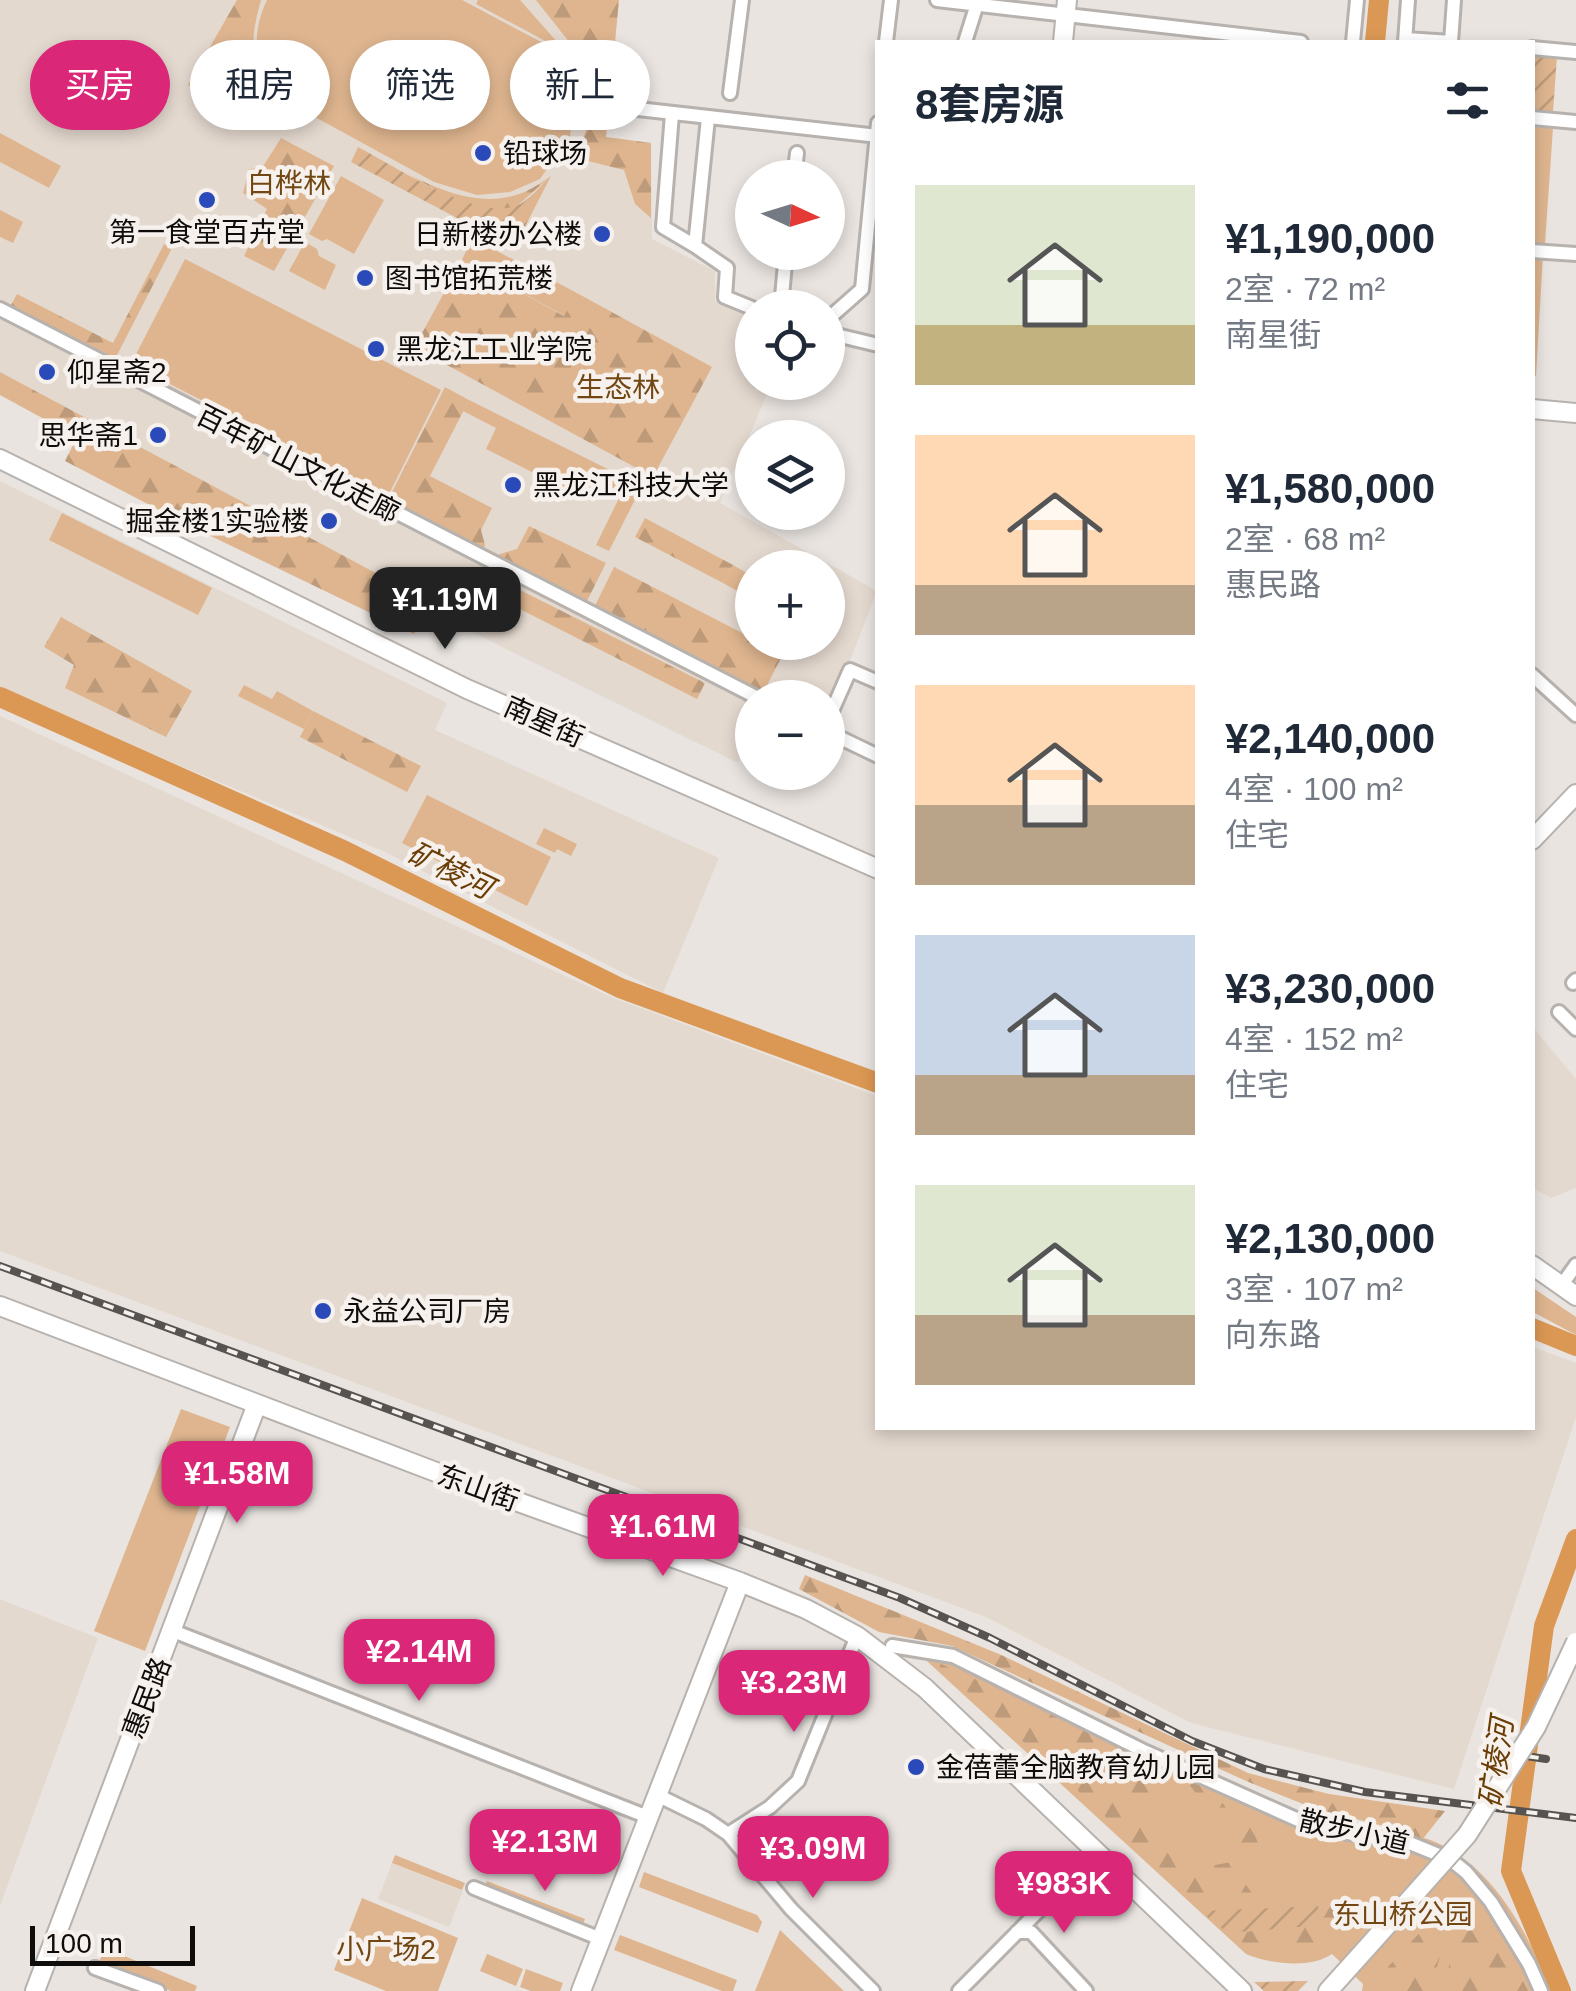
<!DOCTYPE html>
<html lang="zh">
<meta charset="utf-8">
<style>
:root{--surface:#fff;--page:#f6f6f7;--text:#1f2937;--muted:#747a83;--accent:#db2777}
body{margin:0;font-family:Helvetica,"Noto Sans SC",sans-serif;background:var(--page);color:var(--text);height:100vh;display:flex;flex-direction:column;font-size:38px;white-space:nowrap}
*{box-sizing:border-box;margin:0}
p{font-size:32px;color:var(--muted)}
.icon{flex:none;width:55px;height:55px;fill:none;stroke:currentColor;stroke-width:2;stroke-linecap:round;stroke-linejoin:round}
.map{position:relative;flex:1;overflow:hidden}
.side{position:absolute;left:875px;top:40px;width:660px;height:1390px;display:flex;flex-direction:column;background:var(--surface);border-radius:0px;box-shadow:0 5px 15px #0003}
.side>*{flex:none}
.top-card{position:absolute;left:30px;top:40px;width:695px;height:90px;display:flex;gap:20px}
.needle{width:65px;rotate:94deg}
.buttons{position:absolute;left:735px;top:160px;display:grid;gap:20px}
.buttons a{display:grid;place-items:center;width:110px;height:110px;border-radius:50%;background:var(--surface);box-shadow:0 5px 15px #0003;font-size:50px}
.scale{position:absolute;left:30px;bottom:25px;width:165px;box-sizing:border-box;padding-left:10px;border:5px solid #0f0d0c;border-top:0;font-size:28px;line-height:35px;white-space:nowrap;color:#0f0d0c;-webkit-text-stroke:8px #f6f1ed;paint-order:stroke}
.price{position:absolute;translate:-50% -85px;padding:0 22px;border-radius:20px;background:var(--accent);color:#fff;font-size:32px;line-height:65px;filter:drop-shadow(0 2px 5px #0008)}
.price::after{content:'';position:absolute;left:50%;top:60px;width:30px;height:22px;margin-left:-15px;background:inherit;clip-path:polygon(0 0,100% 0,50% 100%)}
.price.selected{background:#222;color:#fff}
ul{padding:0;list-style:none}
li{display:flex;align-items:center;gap:30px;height:250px;padding:0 40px}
li span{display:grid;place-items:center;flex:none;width:280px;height:200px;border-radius:0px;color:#555}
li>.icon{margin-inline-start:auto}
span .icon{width:120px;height:120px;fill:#fffc;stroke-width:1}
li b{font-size:42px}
h2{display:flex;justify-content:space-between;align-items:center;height:120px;padding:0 40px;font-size:42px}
.tag{padding:0 35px;border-radius:45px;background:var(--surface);box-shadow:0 5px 15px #0003;font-size:35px;line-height:90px}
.tag.selected{background:var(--accent);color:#fff}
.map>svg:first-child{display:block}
.built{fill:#e4d9cf;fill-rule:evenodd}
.green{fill:#deb58f}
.forest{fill:url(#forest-firs)}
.garden{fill:url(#garden-furrows)}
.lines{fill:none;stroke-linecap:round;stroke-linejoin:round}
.river{stroke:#db9854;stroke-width:20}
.street-casing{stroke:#b7b2ae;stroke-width:18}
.secondary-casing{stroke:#b7b2ae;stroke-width:22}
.street{stroke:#fff;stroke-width:12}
.secondary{stroke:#fff;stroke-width:18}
.rail-casing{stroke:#565351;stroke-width:8}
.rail{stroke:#f6f1ed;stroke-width:4;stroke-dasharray:11;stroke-linecap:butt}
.secondary-bridge-casing{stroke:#b7b2ae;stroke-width:22;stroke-linecap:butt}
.secondary-bridge{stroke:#fff;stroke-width:18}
.poi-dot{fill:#2a4aba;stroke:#f6f1ed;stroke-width:4}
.labels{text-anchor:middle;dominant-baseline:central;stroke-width:9;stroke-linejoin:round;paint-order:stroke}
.poi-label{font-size:28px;fill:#0f0d0c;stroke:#f6f1ed;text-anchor:start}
.park-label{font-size:28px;fill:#734714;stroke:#f6f1ed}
.street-label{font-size:28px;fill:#0f0d0c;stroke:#f6f1ed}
.water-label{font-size:30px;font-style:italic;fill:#693d05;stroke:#f6f1ed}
</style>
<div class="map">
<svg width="1576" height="1991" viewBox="0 0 1576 1991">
<defs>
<pattern id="forest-firs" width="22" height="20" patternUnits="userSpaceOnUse" patternTransform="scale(2.5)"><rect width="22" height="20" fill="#deb58f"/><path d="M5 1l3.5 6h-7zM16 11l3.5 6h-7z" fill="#bd9a7a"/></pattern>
<pattern id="garden-furrows" width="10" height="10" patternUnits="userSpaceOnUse" patternTransform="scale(2.5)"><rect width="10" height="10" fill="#deb58f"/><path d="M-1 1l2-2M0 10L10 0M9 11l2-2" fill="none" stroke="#bd9a7a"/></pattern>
</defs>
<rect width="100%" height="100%" fill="#e9e4e0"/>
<path class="built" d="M 0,0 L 619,0 L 606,137 L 651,143 L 652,239 L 715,271 L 715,301 L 752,316 L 752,382 L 772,383 L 720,503 L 877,591 L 828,717 L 828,698 L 780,697 L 770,692 L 766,697 L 752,698 L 752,729 L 738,763 L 506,649 L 0,388 ZM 752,568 L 828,568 L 828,642 L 752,642 Z
M 0,481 L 447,703 L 435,730 L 719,858 L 663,993 L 383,851 L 0,690 Z
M 0,716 L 611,997 L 877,1096 L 878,1428 L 1532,1428 L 1533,1347 L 1576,1363 L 1576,1417 L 1454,1789 L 1191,1723 L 986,1617 L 0,1251 Z
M 1532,1026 L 1576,1079 L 1576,1188 L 1551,1198 L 1533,1188 Z
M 0,1599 L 98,1638 L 0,1906 Z
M 392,1863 L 463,1891 L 449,1927 L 378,1899 Z"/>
<path class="green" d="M 267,0 L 462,0 L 562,53 L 576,94 L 570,136 L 540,179 L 510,192 L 477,195 L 434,182 L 271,93 C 255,62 251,33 267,0 Z
M 478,0 L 520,0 L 566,52 L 476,4 Z
M 1532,127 L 1553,128 L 1545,244 L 1533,244 Z
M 0,133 L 61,166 L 49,188 L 0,162 Z
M 341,176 L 384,200 L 354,254 L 327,239 L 322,241 L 309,234 Z
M 0,210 L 23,222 L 13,243 L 0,237 Z
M 472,238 L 577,293 L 565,316 L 462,260 Z
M 305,242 L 317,249 L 319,256 L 336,265 L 325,290 L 289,271 Z
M 1532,255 L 1543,255 L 1536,376 L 1532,376 Z
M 185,259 L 441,390 L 388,496 L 131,364 Z
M 469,400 L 642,486 L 609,551 L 596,545 L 621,494 L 583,475 L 574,493 L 486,449 L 496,428 L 463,411 Z
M 62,513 L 212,588 L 198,615 L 49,540 Z
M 733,565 L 752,576 L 752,599 L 723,583 Z
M 244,685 L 272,699 L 277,691 L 313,711 L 304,729 L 238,696 Z
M 427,795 L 551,857 L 527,906 L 402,843 Z
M 544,828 L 577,844 L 571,856 L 557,849 L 555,853 L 536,844 Z
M 1533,1288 L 1576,1317 L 1576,1335 L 1533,1312 Z
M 181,1409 L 230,1427 L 145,1651 L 94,1631 Z
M 916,1651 L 973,1663 L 1279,1805 C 1293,1810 1308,1817 1322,1821 C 1354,1829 1389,1828 1421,1837 C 1488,1856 1528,1931 1551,1991 L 1362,1991 L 1363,1984 L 1332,1954 C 1311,1969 1269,1964 1246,1954 Z
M 395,1855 L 465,1883 L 462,1890 L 392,1863 Z
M 644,1872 L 757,1915 L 762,1922 L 758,1933 L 639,1887 Z
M 487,1881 L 585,1919 L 581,1928 L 483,1889 Z
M 362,1898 L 458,1938 L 438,1991 L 386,1991 L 334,1970 Z
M 780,1930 L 844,1991 L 755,1991 Z
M 620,1935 L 737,1980 L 733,1991 L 722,1991 L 614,1950 Z
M 105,1948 L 197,1986 L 195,1991 L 171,1991 L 99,1962 Z
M 487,1954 L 523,1969 L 516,1986 L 480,1971 Z
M 526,1969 L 563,1983 L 560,1991 L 531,1991 L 520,1987 Z"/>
<path class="forest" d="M 237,0 L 261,0 C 251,37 249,56 265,91 L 248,83 L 232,111 L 188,85 Z
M 536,0 L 619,0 L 606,137 L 651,143 L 651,218 L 635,204 L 624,170 L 576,158 L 589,122 L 585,62 Z
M 281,138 L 334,166 L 274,271 L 244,256 L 267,209 L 243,193 L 249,169 L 262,168 Z
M 358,147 C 401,170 458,208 508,197 C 525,194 538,185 551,176 L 517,206 L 489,219 Z
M 164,244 L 172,248 L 114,361 L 10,307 L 17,294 L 113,343 Z
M 462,260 L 564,316 L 577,293 L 712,367 L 653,477 L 412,346 L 413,332 L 421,335 Z
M 0,372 L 430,602 L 414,634 L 190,526 L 65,461 L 77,437 L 0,395 Z
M 445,387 L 469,400 L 430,476 L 492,508 L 481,530 L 485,545 L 482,552 L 386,504 Z
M 645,518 L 733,565 L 723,583 L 635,537 Z
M 529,526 L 606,563 L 585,605 L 496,561 L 500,554 L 517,549 Z
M 614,567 L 752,638 L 752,642 L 761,643 L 783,654 L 761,697 L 593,610 Z
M 499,585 L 514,587 L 705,683 L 697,699 L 508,603 L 492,631 L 462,615 L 479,608 Z
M 61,617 L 192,691 L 166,737 L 65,688 L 74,665 L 44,647 Z
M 313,711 L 421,766 L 407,792 L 300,737 Z
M 805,1575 L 999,1654 L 1248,1773 L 1329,1794 L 1445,1811 L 1422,1840 L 1395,1829 L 1313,1808 L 1246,1781 L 952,1646 L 879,1632 L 799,1589 Z
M 932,1660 L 1145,1755 L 1137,1776 L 1152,1783 L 1161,1762 L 1168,1765 L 1179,1783 L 1155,1820 L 1192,1867 L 1158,1870 L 1094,1805 Z
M 1180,1772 L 1257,1809 L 1206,1807 Z
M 1205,1819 L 1249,1819 L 1261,1851 L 1230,1856 Z
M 1231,1862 L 1257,1901 L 1193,1903 L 1163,1875 Z
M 1472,1902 L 1509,1953 L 1528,1991 L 1502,1991 L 1493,1969 L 1486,1991 L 1440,1991 Z
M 1318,1906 L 1369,1907 L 1333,1939 L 1309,1950 L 1259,1953 L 1228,1933 L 1320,1926 Z
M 1437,1914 L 1451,1923 L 1429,1991 L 1372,1991 L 1374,1982 Z"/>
<path class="garden" d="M 1532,54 L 1557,56 L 1553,112 L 1533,111 Z
M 358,147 C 396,167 474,220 516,206 C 529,201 541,185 551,176 L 514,248 L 351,162 Z
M 1318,1906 L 1321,1925 L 1228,1933 L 1200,1911 Z
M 1308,1981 L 1298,1991 L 1264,1991 L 1254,1982 Z"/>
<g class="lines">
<path class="river" d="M 1375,42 L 1379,0
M 0,697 L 345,851 L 620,988 L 878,1083
M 1532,1328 L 1576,1346
M 1561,1991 L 1511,1871 L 1544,1626 L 1576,1539"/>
<g class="street-casing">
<path id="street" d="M 937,0 L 1301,42
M 1406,39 L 1451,42 L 1454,0
M 886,42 L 891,0
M 965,42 L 977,4
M 1353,42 L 1357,0
M 1405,42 L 1408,0
M 1532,48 L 1576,52
M 730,93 L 742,0
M 629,108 L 878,136
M 672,114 L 663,227 L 695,246
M 708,118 L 695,246 L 727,268 L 725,297 L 752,308
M 1532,118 L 1576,122
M 794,178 L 797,153
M 1532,251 L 1576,254
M 781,308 L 786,252
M 0,309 L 758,698
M 828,319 L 862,289 L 878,123
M 828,333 L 878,345
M 1532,675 L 1576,715
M 828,720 L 850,670 L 878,682
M 828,732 L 878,756
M 1573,983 L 1576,980
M 1559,1012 L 1576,1029
M 1561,1286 L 1576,1265
M 173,1631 L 648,1817
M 892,1646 L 953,1656 L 1146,1752 L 1314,1827 L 1412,1844 L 1451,1860 L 1466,1872 L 1491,1902 L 1529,1964 L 1541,1991
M 657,1795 L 706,1819 L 728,1834 L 791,1909 L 873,1991
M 728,1834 L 770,1807 L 798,1781 L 857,1636
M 474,1888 L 601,1939
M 1017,1932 L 1031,1932 L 1086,1991
M 95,1968 L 158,1991
M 959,1991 L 1096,1853"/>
</g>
<g class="secondary-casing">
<path id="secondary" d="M 1063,42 L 1067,0
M 1532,409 L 1576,413
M 0,459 L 467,689 L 878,869
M 1532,840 L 1576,794
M 1532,1265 L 1576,1296
M 0,1306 L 449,1477 L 740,1582 L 806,1609 L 857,1636 L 925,1688 L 1242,1991
M 35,1991 L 257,1404
M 581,1991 L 740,1582
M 1328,1991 L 1373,1941"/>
</g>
<use href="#street" class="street"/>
<use href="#secondary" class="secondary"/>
<g class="rail-casing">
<path id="rail" d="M 0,1266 L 900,1598 L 990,1638 L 1192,1741 L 1264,1769 L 1365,1792 L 1576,1818
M 1506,1753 L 1546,1759"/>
</g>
<use href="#rail" class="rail"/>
<g class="secondary-bridge-casing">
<path id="secondary-bridge" d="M 1373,1941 L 1467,1835 L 1536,1727 L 1576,1642"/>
</g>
<use href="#secondary-bridge" class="secondary-bridge"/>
</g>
<g class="poi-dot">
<circle cx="483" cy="153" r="10"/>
<circle cx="207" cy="200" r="10"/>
<circle cx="602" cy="234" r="10"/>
<circle cx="365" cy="278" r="10"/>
<circle cx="376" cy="349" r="10"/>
<circle cx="47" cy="372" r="10"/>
<circle cx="158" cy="435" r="10"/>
<circle cx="513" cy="485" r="10"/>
<circle cx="329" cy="521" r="10"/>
<circle cx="323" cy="1311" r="10"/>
<circle cx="916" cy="1767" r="10"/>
</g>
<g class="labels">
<g class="poi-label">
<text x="503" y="153">铅球场</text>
<text x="207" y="232" text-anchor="middle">第一食堂百卉堂</text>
<text x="582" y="234" text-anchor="end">日新楼办公楼</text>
<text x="385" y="278">图书馆拓荒楼</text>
<text x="396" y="349">黑龙江工业学院</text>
<text x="67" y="372">仰星斋2</text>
<text x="138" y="435" text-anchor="end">思华斋1</text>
<text x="533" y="485">黑龙江科技大学</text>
<text x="309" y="521" text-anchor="end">掘金楼1实验楼</text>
<text x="343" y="1311">永益公司厂房</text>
<text x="936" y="1767">金蓓蕾全脑教育幼儿园</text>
</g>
<g class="park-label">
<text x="289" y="183">白桦林</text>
<text x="618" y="387">生态林</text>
<text x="1403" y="1914">东山桥公园</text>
<text x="386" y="1949">小广场2</text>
</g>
<g class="street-label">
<text transform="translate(298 464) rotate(27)">百年矿山文化走廊</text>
<text transform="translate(544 722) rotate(24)">南星街</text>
<text transform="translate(478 1488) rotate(20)">东山街</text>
<text transform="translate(147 1698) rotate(-69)">惠民路</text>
<text transform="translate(1354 1832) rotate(13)">散步小道</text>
</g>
<g class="water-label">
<text transform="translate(450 870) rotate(26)">矿棱河</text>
<text transform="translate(1496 1763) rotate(-82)">矿棱河</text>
</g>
</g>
</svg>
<div class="buttons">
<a><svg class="needle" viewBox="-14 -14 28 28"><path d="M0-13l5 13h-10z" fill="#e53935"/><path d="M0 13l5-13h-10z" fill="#747a83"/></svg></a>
<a><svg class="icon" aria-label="locate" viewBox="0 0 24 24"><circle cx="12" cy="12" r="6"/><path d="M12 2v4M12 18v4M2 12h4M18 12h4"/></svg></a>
<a><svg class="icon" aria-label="layers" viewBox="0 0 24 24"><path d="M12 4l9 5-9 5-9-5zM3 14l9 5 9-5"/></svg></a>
<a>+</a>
<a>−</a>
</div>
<div class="scale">100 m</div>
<b class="price selected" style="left:445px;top:652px">¥1.19M</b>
<b class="price" style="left:237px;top:1526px">¥1.58M</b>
<b class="price" style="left:663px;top:1579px">¥1.61M</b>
<b class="price" style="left:419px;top:1704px">¥2.14M</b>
<b class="price" style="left:794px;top:1735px">¥3.23M</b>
<b class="price" style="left:545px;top:1894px">¥2.13M</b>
<b class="price" style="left:813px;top:1901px">¥3.09M</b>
<b class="price" style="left:1064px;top:1936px">¥983K</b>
<div class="top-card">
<a class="tag selected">买房</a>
<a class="tag">租房</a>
<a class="tag">筛选</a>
<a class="tag">新上</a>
</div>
<section class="side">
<h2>8套房源<svg class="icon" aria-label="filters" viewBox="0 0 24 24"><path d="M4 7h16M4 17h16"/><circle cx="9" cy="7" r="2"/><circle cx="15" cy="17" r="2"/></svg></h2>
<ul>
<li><span style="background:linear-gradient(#dfe7d0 70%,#c2b280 0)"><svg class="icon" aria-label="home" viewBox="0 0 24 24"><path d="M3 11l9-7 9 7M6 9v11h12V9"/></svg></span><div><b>¥1,190,000</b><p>2室 · 72 m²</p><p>南星街</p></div></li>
<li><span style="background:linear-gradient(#ffd9b3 75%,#b9a48a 0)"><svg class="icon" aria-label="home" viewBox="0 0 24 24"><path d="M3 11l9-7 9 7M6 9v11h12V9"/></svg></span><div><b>¥1,580,000</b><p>2室 · 68 m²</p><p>惠民路</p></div></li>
<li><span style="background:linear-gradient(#ffd9b3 60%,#b9a48a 0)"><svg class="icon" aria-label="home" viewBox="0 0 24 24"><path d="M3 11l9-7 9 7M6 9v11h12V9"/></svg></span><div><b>¥2,140,000</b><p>4室 · 100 m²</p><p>住宅</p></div></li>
<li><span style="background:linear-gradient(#c9d6e8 70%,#b9a48a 0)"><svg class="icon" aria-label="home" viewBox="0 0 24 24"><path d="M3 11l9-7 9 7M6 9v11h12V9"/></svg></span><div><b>¥3,230,000</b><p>4室 · 152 m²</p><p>住宅</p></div></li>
<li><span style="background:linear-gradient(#dfe7d0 65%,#b9a48a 0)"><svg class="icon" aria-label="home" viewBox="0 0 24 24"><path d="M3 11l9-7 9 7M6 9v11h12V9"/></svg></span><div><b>¥2,130,000</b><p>3室 · 107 m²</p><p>向东路</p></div></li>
</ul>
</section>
</div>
